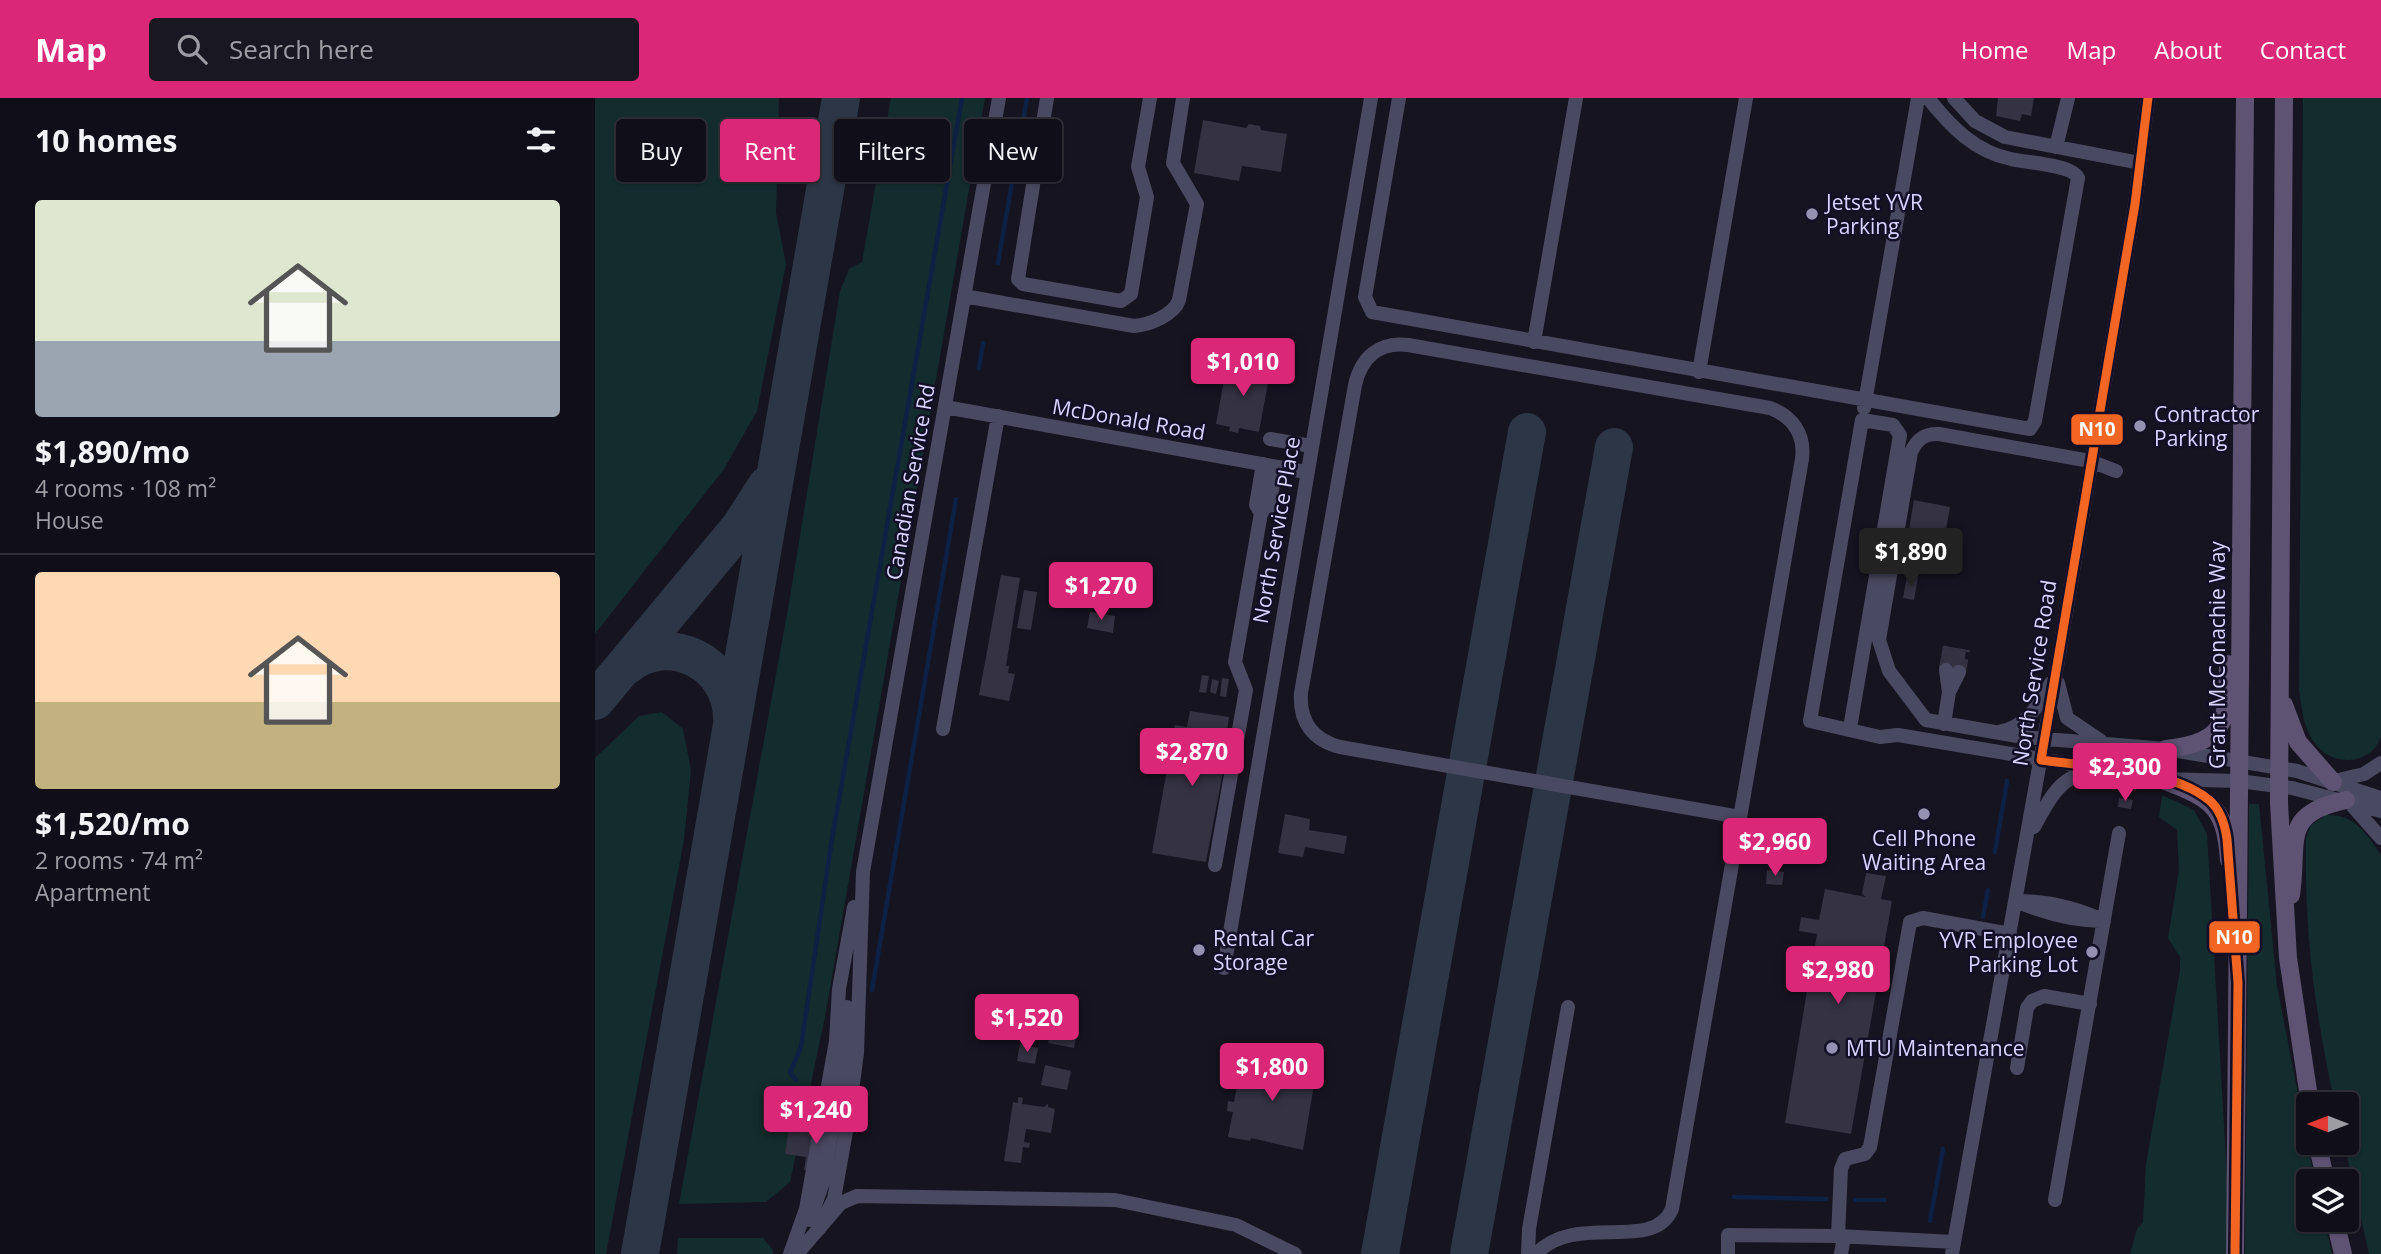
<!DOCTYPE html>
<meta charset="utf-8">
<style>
:root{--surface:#100f19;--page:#191822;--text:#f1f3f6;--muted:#9c9ca2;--line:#302f38;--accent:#db2777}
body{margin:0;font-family:"Open Sans",sans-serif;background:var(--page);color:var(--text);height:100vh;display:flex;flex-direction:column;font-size:26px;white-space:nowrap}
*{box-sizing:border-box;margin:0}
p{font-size:23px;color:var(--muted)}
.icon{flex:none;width:38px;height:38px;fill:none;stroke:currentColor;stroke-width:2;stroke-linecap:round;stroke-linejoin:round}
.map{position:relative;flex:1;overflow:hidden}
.sheet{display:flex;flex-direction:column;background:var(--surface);width:595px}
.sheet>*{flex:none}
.guide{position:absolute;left:21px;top:21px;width:665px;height:63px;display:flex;gap:14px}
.needle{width:46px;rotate:270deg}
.buttons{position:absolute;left:1701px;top:994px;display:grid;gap:14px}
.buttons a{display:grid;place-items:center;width:63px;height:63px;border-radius:7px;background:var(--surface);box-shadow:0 2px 5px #0004,0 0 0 2px var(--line);font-size:35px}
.price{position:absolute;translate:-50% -60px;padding:0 16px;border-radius:7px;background:var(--accent);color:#fff;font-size:23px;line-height:46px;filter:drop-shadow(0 2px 4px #0008)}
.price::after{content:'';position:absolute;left:50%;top:42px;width:21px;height:16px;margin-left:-10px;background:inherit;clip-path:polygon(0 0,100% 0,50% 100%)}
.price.active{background:#222;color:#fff}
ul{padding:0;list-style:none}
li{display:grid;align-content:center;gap:14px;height:371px;padding:0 35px}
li+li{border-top:2px solid var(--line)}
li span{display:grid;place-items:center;height:217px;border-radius:7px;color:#555}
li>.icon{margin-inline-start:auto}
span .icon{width:126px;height:126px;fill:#fffc;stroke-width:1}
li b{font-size:30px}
h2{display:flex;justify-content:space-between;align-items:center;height:84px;padding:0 35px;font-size:30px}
.tag{padding:0 24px;border-radius:7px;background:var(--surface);box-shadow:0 2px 5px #0004,0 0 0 2px var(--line);font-size:24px;line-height:63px}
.tag.active{background:var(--accent);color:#fff}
header{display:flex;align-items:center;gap:42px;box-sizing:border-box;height:98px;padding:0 35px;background:var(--accent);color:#fff}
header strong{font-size:33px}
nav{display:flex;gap:38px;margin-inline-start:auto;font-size:24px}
.search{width:490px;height:63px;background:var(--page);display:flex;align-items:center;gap:18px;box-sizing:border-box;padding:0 24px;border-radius:7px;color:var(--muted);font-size:26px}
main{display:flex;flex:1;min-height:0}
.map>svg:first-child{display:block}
.green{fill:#132c2d}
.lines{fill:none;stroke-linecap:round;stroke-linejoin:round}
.stream{stroke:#0d2144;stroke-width:4.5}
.taxiway{stroke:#2c3646;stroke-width:38}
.building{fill:#343243}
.minor-tunnel{stroke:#333142;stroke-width:14;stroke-dasharray:14 7;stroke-linecap:butt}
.minor{stroke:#4a4962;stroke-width:14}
.major{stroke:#5e5373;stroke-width:18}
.bus-1-casing{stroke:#130f26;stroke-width:14}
.bus-1{stroke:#f26522;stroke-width:9}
.poi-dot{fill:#9591b1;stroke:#130f26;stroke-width:2.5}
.labels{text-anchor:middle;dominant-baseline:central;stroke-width:5;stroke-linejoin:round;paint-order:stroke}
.poi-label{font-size:21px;fill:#d9d4ff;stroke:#130f26;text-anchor:start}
.street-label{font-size:21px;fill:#d9d4ff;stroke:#130f26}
.line-badge{stroke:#130f26;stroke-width:2.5}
.badge-label{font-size:19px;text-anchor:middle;font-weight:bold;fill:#fff}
</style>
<header>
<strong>Map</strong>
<div class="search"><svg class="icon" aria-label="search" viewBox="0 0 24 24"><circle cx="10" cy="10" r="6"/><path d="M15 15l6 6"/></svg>Search here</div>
<nav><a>Home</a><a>Map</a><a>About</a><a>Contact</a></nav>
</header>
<main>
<section class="sheet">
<h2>10 homes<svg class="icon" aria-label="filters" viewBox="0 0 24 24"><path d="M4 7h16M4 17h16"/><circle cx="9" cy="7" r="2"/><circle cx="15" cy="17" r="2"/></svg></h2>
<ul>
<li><span style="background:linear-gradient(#dfe7d0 65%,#9aa5b1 0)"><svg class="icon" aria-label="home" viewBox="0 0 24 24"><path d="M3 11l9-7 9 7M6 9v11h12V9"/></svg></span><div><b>$1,890/mo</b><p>4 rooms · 108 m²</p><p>House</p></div></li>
<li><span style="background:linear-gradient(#ffd9b3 60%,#c2b280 0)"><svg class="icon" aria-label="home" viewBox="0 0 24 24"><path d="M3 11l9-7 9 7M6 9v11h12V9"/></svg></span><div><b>$1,520/mo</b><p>2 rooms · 74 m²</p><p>Apartment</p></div></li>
</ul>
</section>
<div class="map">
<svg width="1786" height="1156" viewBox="0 0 1786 1156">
<rect width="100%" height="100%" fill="#161421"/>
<path class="green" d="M 0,0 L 184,0 L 181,115 L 191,166 L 162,313 L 129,371 L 0,536 Z
M 296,0 L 390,0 L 230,919 L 195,1084 L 171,1104 L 84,1106 L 193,511 L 245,193 L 254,171 L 267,164 Z
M 1708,0 L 1786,0 L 1786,639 C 1777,665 1742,670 1723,649 C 1709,634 1707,612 1704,592 Z
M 67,614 L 88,631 L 96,672 L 89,742 L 11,1156 L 0,1156 L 0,660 L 44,618 Z
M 1567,697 L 1599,712 L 1612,736 L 1634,1112 L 1633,1156 L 1535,1156 L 1542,1131 L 1548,1124 L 1551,1066 L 1585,872 L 1585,859 L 1573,840 L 1584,772 L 1582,732 L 1564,719 Z
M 1654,706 L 1664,706 L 1682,888 L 1720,1083 L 1713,1083 L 1713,1122 L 1729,1122 L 1737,1156 L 1650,1156 Z
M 1731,717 C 1760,716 1771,735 1786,757 L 1786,1156 L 1774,1156 L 1749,1045 L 1752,1045 L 1752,1006 L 1740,1006 C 1720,917 1709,832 1711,740 L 1716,727 Z
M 83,1140 L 168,1140 L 178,1152 L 178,1156 L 82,1156 Z"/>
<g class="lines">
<path class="stream" d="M 429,18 L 432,0
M 403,165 L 419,73
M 384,270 L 388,245
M 1400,754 L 1412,683
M 1388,819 L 1393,792
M 277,892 L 361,401
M 201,982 L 195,975 L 206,949 L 236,747 L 367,0
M 1139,1099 L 1231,1101
M 1260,1102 L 1290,1102
M 1335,1123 L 1348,1051"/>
<path class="taxiway" d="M 30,569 C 74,532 136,565 137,619
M 0,603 L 145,429 L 172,387
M 45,1156 L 246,0
M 785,1156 L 932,334
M 874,1156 L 1019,349"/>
</g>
<path class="building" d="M 1403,0 L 1439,0 L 1436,18 L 1427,16 L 1425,23 L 1401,18 Z
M 608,22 L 651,30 L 654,26 L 665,28 L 666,32 L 692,36 L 686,74 L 647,68 L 644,83 L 599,75 Z
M 632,266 L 675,274 L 664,334 L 644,330 L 643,335 L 634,333 L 635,329 L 621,326 Z
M 1319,402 L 1355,409 L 1344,472 L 1308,466 Z
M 406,477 L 425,480 L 411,568 L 414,568 L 413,575 L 420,576 L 414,603 L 384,597 Z
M 1312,478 L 1323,479 L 1319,502 L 1308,500 Z
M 429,492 L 442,494 L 436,532 L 422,530 Z
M 495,514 L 520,518 L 518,535 L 492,530 Z
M 1348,548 L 1371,552 L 1368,574 L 1344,570 Z
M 607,577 L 614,578 L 611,595 L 604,594 Z
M 627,580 L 634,581 L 631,599 L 625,598 Z
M 617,581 L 624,583 L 621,596 L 615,594 Z
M 595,613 L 634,619 L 630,647 L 633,647 L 611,764 L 557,755 L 580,627 L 592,629 Z
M 1524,700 L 1538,702 L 1536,711 L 1523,709 Z
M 690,716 L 715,721 L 714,732 L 752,738 L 749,756 L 710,749 L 708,759 L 683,755 Z
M 1172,772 L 1189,774 L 1187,787 L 1171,786 Z
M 1271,775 L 1291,778 L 1286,801 L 1297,803 L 1256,1036 L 1190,1025 L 1215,875 L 1203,873 L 1207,853 L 1219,854 L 1222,836 L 1204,833 L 1206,819 L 1224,822 L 1230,791 L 1271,799 L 1267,796 Z
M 456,930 L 482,935 L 479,950 L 453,945 Z
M 425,946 L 443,950 L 440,966 L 422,963 Z
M 648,956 L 675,961 L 673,973 L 692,976 L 693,964 L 722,969 L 708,1052 L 656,1040 L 655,1043 L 633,1039 L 638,1014 L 632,1013 L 633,1003 L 639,1004 Z
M 450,967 L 476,973 L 472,992 L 446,987 Z
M 423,999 L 428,1000 L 427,1006 L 449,1009 L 453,1006 L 453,1009 L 460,1011 L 456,1035 L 431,1031 L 429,1044 L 435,1045 L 434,1050 L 428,1049 L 426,1065 L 409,1063 L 418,1004 L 423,1005 Z
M 218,1021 L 247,1026 L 239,1077 L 209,1072 L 211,1059 L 190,1056 L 194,1029 L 215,1033 Z"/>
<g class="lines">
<path class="minor-tunnel" d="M 1351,572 L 1356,549
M 1364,574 L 1368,551"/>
<path class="minor" d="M 452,0 L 423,181 L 428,186 L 526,203 L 536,196 L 552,99 L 543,69 L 555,0
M 804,0 L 770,199 L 777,214 L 1435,331 L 1440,323 L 1483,80 C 1477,66 1431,65 1416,61 C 1380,54 1355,28 1333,0
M 1359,0 L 1380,23 L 1410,39 L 1545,65
M 1461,49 L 1473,0
M 369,198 L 539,228 C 554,227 579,217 584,202 L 602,106 L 578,65 L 588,0
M 939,244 L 981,0
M 1104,274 L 1151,0
M 350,309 L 711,374
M 1269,310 L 1323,0
M 675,341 L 716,348
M 668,366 L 661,407 L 666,415 L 674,409 L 681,369
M 1521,373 L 1495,363 L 1344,336 C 1330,335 1322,341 1316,354 L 1284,542 L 1294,573 L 1331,622 L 1428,639 L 1571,651 L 1702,673 L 1786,700
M 1351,572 L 1354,594
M 1463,585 L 1472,620 L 1506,643
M 1349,626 L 1354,594 L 1364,574
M 1255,630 L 1305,337 L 1298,327 L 1267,322 L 1215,623 L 1285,639 L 1303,637 L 1565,681 L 1644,683 L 1697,690 L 1786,713
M 348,631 L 403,318
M 1404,634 C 1431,629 1444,607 1456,585
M 1739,683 L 1769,676 L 1786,665
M 1755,705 L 1786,740
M 1439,729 C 1453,703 1465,677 1497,673
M 620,767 L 651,592 L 640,564 L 666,415
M 1421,803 C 1451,803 1482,810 1509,823 C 1479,823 1449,815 1421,803 Z
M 629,870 L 776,0
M 1422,970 L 1432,910 L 1437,903 L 1449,898 L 1495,906
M 1460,1102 L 1524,735
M 215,1122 L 228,1084 L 251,945 L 252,909
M 224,1131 L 239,1101 L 253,1022 L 262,955 L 268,774 L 404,0
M 1243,1138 L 1246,1071 L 1250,1061 L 1270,1056 L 1275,1049 L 1315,824 L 1328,820 L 1415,836
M 195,1156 L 211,1111 L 241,943 L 244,891 L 259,809
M 202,1156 L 246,1105 L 262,1098 L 520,1102 L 641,1127 L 700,1156
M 933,1156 L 934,1131 L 973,909
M 941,1156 C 981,1113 1058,1156 1077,1111 L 1136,772 C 1159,635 1183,498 1207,361 C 1210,336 1198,319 1175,310 L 813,247 C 784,243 766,260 760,287 L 706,595 C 704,624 718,642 745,649 L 1145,719
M 1133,1156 L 1133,1137 L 1243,1138 L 1359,1144
M 1246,1156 L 1249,1138
M 1357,1156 L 1461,574 L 1540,106 L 1553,0"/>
<path class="major" d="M 1689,0 L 1684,705 L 1693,860 L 1715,1006
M 1689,607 L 1703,644 L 1738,684
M 1571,651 C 1634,644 1632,621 1633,566
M 1565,681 C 1615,700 1630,706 1634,762
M 1696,797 C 1704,742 1685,716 1751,702
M 1722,1045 L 1731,1083
M 1740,1122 L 1748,1156
M 1640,1156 L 1650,0"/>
<g class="bus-1-casing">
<path id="bus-1" d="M 1446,662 L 1540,106 L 1553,0
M 1446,662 C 1495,669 1575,670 1614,702 C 1625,711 1630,727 1632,741 L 1643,885 L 1640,1156"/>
</g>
<use href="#bus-1" class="bus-1"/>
</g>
<g class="poi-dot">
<circle cx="1217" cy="116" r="7"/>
<circle cx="1545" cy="328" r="7"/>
<circle cx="1329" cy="716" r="7"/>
<circle cx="604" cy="852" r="7"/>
<circle cx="1497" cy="854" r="7"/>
<circle cx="1237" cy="950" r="7"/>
</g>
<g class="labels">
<g class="poi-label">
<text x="1231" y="104">Jetset YVR<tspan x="1231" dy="24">Parking</tspan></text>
<text x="1559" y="316">Contractor<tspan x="1559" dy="24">Parking</tspan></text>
<text x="1329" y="740" text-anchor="middle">Cell Phone<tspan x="1329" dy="24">Waiting Area</tspan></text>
<text x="618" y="840">Rental Car<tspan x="618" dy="24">Storage</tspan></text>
<text x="1483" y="842" text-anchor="end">YVR Employee<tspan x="1483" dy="24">Parking Lot</tspan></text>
<text x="1251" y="950">MTU Maintenance</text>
</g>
<g class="street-label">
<text transform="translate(534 321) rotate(10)">McDonald Road</text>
<text transform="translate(315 384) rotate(-80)">Canadian Service Rd</text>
<text transform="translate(681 432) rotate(-80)">North Service Place</text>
<text transform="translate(1622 557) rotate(-90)">Grant McConachie Way</text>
<text transform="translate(1439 575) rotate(-81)">North Service Road</text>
</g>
</g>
<g class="line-badge">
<rect x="1475" y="315" width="54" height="33" rx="7" fill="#f26522"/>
<rect x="1613" y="822" width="53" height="34" rx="7" fill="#f26522"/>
</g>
<g class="badge-label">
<text x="1502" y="338">N10</text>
<text x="1639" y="846">N10</text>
</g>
</svg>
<div class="buttons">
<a><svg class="needle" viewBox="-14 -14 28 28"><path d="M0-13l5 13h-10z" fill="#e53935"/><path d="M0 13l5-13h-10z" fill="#9c9ca2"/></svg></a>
<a><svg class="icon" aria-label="layers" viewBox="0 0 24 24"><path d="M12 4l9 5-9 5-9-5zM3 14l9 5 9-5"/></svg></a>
</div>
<b class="price" style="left:648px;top:300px">$1,010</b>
<b class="price active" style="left:1316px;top:490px">$1,890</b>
<b class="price" style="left:506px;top:524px">$1,270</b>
<b class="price" style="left:597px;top:690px">$2,870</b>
<b class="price" style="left:1530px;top:705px">$2,300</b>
<b class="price" style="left:1180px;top:780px">$2,960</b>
<b class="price" style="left:1243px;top:908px">$2,980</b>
<b class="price" style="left:432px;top:956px">$1,520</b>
<b class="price" style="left:677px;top:1005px">$1,800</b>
<b class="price" style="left:221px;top:1048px">$1,240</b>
<div class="guide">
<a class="tag">Buy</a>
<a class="tag active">Rent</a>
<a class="tag">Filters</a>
<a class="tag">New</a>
</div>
</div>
</main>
